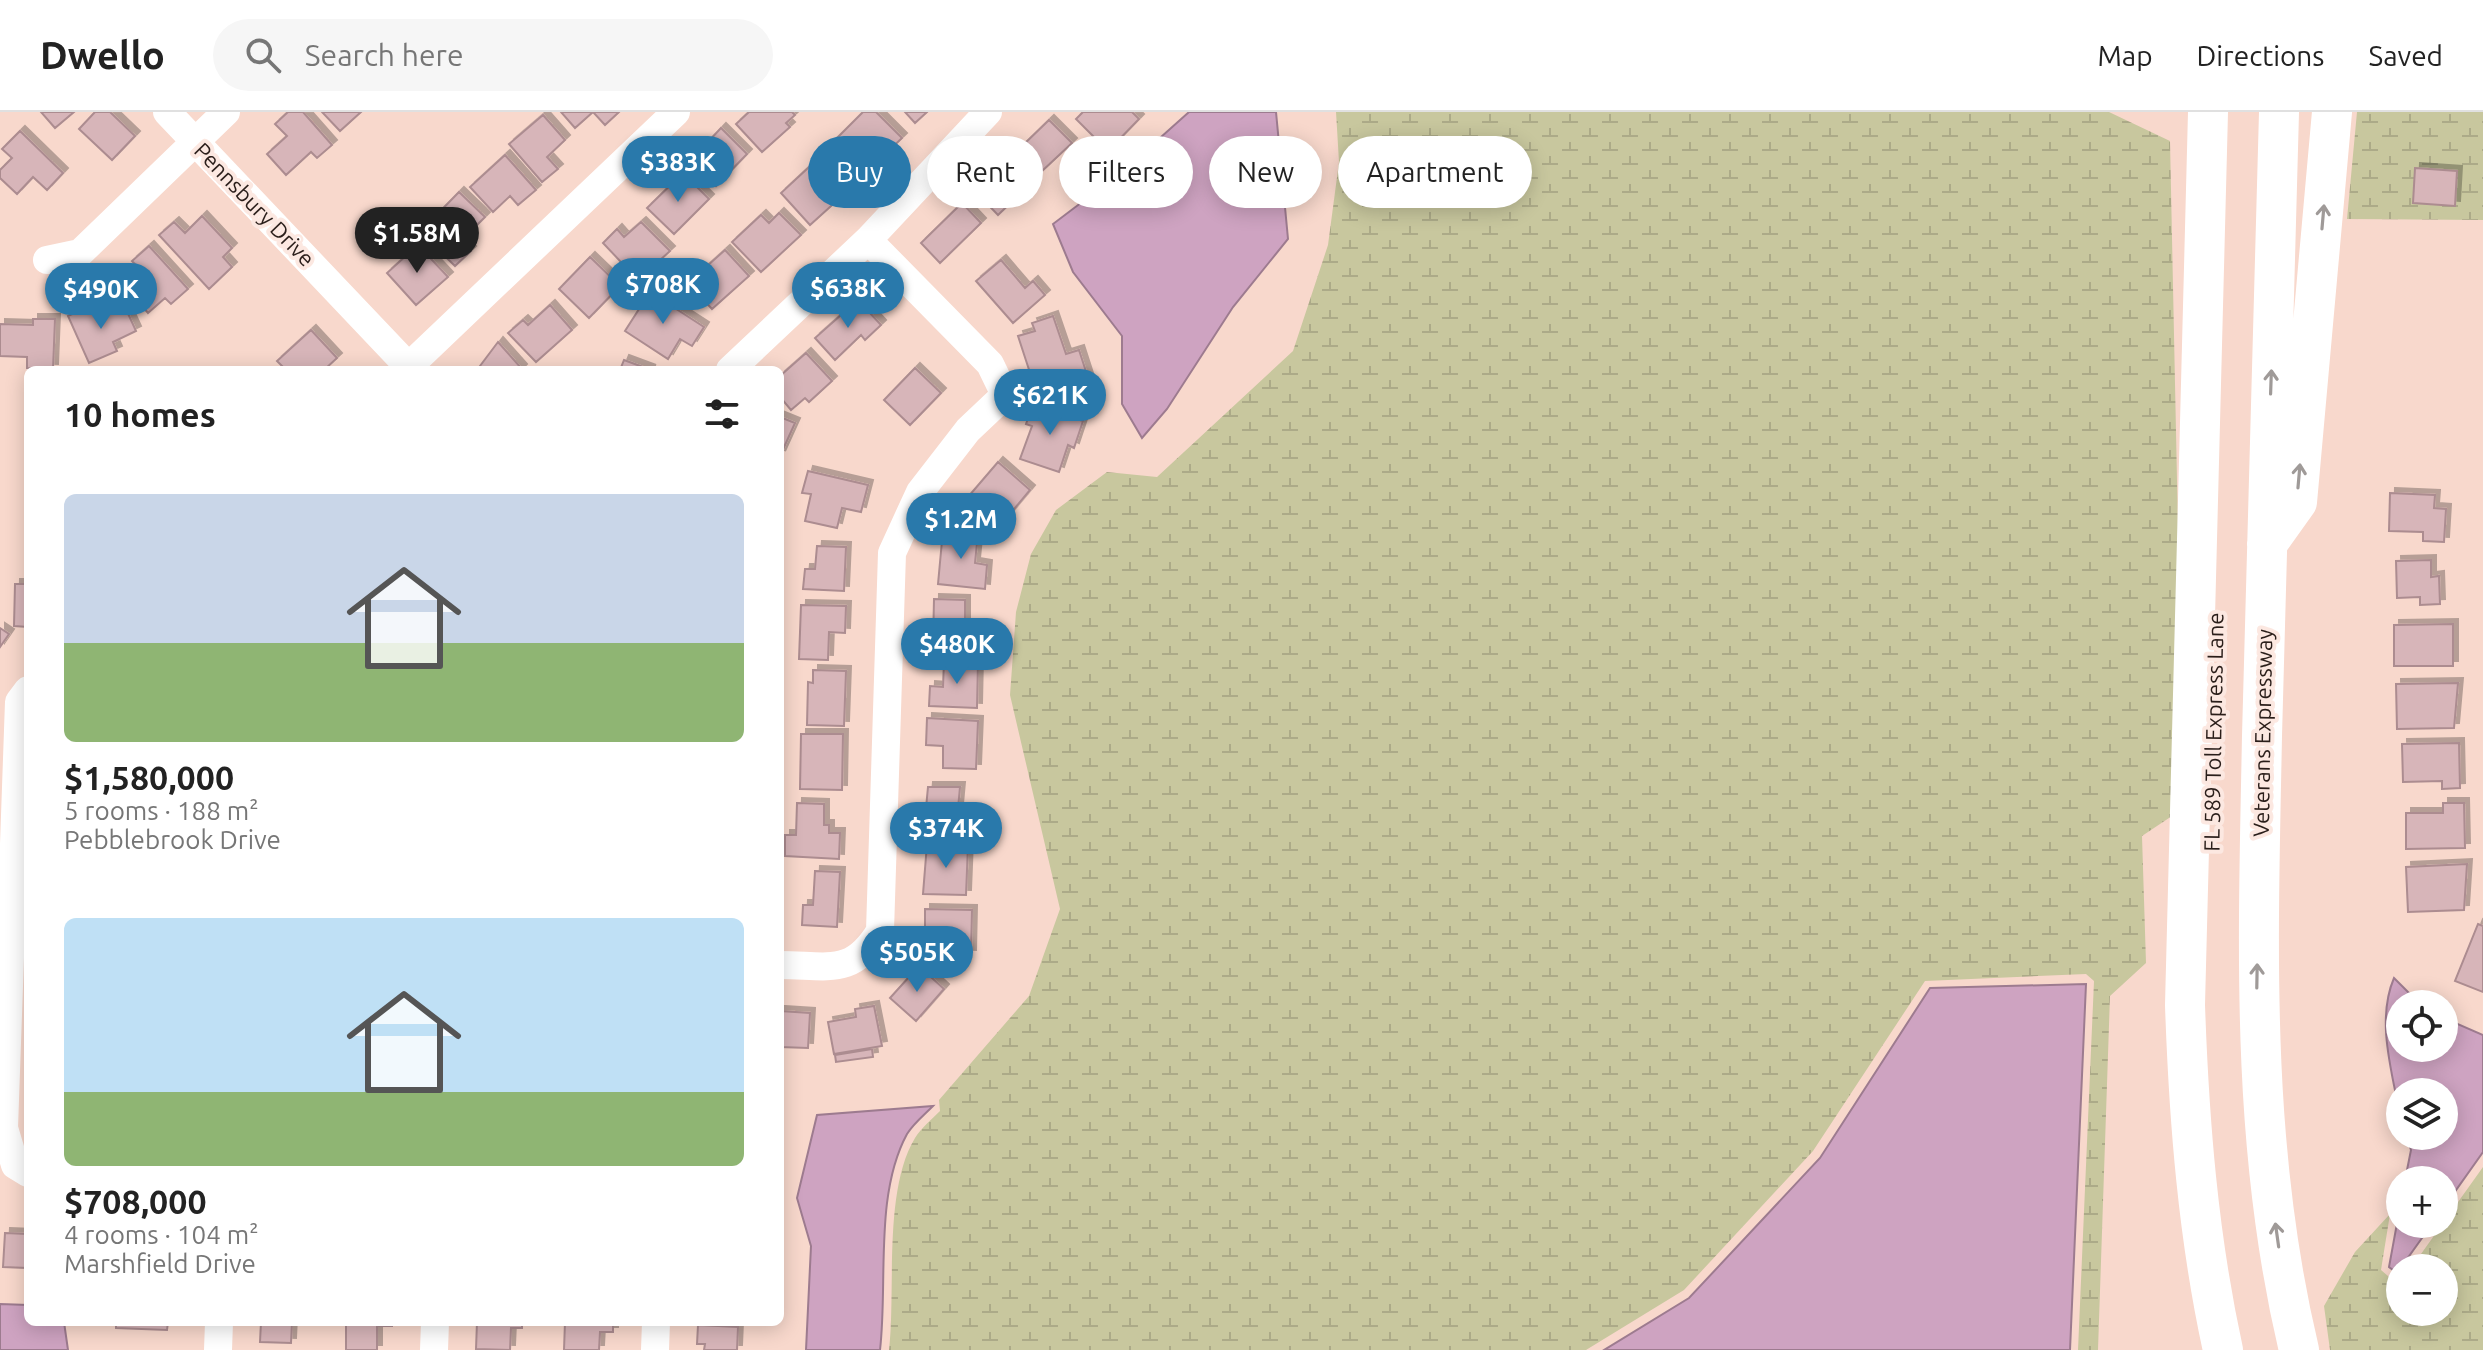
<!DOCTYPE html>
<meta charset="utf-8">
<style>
:root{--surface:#fff;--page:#f6f6f6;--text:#222;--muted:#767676;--line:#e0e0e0;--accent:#2979ab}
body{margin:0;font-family:Ubuntu,sans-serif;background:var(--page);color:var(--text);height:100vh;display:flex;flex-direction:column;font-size:30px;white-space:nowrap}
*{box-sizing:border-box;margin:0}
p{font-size:26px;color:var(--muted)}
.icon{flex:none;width:44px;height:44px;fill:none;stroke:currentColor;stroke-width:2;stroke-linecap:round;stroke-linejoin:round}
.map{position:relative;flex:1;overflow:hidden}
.sheet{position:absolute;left:24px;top:254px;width:760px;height:960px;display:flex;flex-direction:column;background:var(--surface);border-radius:12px;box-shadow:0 4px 20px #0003}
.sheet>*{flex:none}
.top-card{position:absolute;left:808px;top:24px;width:760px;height:72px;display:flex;gap:16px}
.fabs{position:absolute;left:2386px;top:878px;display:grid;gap:16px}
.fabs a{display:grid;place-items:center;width:72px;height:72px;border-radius:50%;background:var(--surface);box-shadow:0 4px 20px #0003;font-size:40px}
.price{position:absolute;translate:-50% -68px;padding:0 18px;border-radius:28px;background:var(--accent);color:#fff;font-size:26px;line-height:52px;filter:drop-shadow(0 2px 4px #0008)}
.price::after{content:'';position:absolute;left:50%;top:48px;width:24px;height:18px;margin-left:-12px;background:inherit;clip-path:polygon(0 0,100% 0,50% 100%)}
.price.current{background:#222;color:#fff}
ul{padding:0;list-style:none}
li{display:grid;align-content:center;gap:16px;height:424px;padding:0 40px}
li span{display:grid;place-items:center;height:248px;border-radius:12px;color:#555}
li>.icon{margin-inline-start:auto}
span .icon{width:144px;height:144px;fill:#fffc;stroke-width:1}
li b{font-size:34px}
h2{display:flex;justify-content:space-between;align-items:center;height:96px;padding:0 40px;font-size:34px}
.pill{padding:0 28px;border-radius:36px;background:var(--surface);box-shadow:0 4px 20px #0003;font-size:28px;line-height:72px}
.pill.current{background:var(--accent);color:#fff}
header{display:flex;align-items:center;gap:48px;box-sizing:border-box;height:112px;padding:0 40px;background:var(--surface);border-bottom:2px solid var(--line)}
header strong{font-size:38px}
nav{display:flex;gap:44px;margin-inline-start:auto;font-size:28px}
.search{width:560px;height:72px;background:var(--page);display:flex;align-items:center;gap:20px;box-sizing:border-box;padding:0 28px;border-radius:44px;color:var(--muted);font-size:30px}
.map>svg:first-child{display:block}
.wetland{fill:url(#wetland-marsh)}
.water{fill:#cea3c1;stroke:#9d7b8f;stroke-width:2}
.building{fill:#d7b5b9;stroke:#ac8c90;stroke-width:2;filter:url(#shadow)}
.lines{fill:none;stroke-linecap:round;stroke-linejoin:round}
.minor{stroke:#fff;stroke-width:28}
.highway{stroke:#fff;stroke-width:40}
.oneway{stroke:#9f9a98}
.labels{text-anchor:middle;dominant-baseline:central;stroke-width:8;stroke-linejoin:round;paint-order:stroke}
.street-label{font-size:22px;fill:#2a1e1a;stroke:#fce8e1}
</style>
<header>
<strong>Dwello</strong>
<div class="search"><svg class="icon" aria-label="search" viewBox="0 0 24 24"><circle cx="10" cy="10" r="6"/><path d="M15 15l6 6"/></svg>Search here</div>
<nav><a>Map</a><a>Directions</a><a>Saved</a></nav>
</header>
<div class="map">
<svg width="2483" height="1238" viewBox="0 0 2483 1238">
<defs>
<pattern id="wetland-marsh" width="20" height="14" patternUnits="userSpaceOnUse" patternTransform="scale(2)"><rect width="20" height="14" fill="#c8c79e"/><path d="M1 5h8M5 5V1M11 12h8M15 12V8" fill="none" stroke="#acaa88"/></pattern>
<filter id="shadow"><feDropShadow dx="5" dy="-5" stdDeviation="0" flood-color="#0004"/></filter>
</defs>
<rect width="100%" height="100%" fill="#f8d8cc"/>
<path class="wetland" d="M 1336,0 L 2109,0 L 2170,29 L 2182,610 L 2178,700 L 2142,724 L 2146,851 L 2110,884 L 2098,1238 L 2078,1238 L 2094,869 L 2086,862 L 1925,869 L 1813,1039 L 1684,1178 L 1586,1238 L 889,1238 C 896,1178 883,1079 915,1026 C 921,1016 932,1007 940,999 L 939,988 L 1029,884 L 1060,797 L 1010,583 L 1016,500 L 1031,442 L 1056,398 L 1107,360 L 1157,365 L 1293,239 L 1328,133 L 1339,50 Z
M 2357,0 L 2483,0 L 2483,108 L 2347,107 Z
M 2483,1055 L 2483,1238 L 2330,1238 L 2324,1194 L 2355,1140 L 2390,1102 L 2381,1158 L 2395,1170 L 2400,1169 L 2400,1200 L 2444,1200 L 2444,1156 L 2411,1156 Z"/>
<path class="water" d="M 1189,0 L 1276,0 L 1288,127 L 1233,195 L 1167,297 L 1142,326 L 1122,292 L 1122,224 L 1073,160 L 1053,112 L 1123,59 Z
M 2394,866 L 2420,892 L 2400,892 L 2400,936 L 2444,936 L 2444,906 L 2483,923 L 2483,1040 L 2444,1095 L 2444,1068 L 2405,1068 L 2411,1038 L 2406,1024 L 2444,1024 L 2444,980 L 2400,980 L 2400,1003 C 2392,960 2376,908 2394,866 Z
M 2086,872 L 2070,1238 L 1604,1238 L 1689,1186 L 1820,1046 L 1930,876 Z
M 933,994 C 924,1003 913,1012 907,1022 C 874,1083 888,1171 880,1238 L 806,1238 L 811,1134 L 797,1086 L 817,1003 Z
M 2400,1095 L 2400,1112 L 2432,1112 L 2397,1161 L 2389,1155 Z
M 0,1192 L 28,1193 L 28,1210 L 64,1210 L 68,1238 L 0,1238 Z"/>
<path class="building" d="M 41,0 L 74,0 L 55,16 Z
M 95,0 L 110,0 L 135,24 L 112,48 L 79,17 Z
M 288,0 L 303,0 L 332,33 L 317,46 L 311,40 L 286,63 L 267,42 L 287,24 L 275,12 Z
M 322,0 L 361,0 L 340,19 Z
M 561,0 L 593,0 L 575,16 Z
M 593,0 L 619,0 L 605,13 Z
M 749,0 L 792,0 L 795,3 L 786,11 L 790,15 L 762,40 L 736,12 Z
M 863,0 L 876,0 L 902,26 L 880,47 L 868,36 L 851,52 L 831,32 Z
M 905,0 L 927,0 L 915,11 Z
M 1083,0 L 1132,0 L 1139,7 L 1108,39 L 1076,7 Z
M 543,3 L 565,28 L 547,45 L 558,57 L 542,70 L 509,32 Z
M 1049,8 L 1072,31 L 1041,60 L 1019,37 Z
M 721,16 L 747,42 L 716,74 L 690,49 Z
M 20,19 L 63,61 L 47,78 L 33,65 L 17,82 L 0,66 L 0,58 L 12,46 L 2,37 Z
M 505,43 L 536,78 L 518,93 L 510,84 L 493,100 L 470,75 Z
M 821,44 L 851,76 L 810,113 L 781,81 Z
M 1006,48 L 1029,73 L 998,103 L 974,78 Z
M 2415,56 L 2457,59 L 2455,94 L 2413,91 Z
M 683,61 L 709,87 L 674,122 L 647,96 Z
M 459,80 L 485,105 L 461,129 L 471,139 L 455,154 L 420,120 Z
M 962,91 L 981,111 L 940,151 L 921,131 Z
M 779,101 L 801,123 L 761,160 L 732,130 L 761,103 L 769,111 Z
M 202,104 L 232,136 L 223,145 L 232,155 L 209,177 L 159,123 L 174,110 L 185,121 Z
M 641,110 L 670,139 L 638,168 L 603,131 L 617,117 L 624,125 Z
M 418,133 L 448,165 L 416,193 L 387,161 Z
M 149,134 L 188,177 L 171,192 L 165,186 L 148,201 L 131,181 L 148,166 L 132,149 Z
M 725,138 L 749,164 L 712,197 L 688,171 Z
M 590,145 L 620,174 L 589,206 L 559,177 Z
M 1001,148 L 1025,176 L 1033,169 L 1045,183 L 1013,211 L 976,169 Z
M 650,180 L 704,215 L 692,234 L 680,227 L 668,247 L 625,219 Z
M 858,188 L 881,213 L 865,228 L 861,223 L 835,248 L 815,226 Z
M 91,193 L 97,207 L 125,195 L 136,219 L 113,230 L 117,239 L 89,251 L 68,204 Z
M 550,193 L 572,218 L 536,250 L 508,221 L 523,208 L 528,213 Z
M 1053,204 L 1066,242 L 1079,238 L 1090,272 L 1056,283 L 1052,271 L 1035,276 L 1018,224 L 1035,219 L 1032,211 Z
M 33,207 L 55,207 L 53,257 L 27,256 L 27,245 L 0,244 L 0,212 L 33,213 Z
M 311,218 L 337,246 L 324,258 L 286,258 L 277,249 Z
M 498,230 L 522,257 L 521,258 L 477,258 Z
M 806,241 L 832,269 L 809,290 L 805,286 L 791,298 L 780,285 L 780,264 Z
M 624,248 L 651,258 L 620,258 Z
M 915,256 L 941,281 L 910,313 L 884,288 Z
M 1033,292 L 1083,309 L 1074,336 L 1068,333 L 1059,360 L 1020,347 L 1032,314 L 1026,312 Z
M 780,305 L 795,311 L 780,344 Z
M 998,350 L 1030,378 L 995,420 L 962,392 Z
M 808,359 L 868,373 L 861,400 L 842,396 L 837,416 L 805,409 L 811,382 L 802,381 Z
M 2390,381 L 2435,383 L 2434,396 L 2446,397 L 2444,430 L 2423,429 L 2423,420 L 2389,419 Z
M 943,418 L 978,421 L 975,451 L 987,453 L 985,477 L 938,472 Z
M 817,434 L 846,435 L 844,479 L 803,477 L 805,457 L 815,457 Z
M 2431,448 L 2431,465 L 2439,464 L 2440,492 L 2420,493 L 2420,485 L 2397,486 L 2396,449 Z
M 15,472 L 28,472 L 28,515 L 14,514 Z
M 934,487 L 965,488 L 965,512 L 973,512 L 973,532 L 933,532 Z
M 801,493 L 846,494 L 845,521 L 829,520 L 828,548 L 799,547 Z
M 2453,512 L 2453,554 L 2394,554 L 2394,513 Z
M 0,516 L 9,522 L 0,535 Z
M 944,549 L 978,550 L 977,596 L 929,594 L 930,574 L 943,575 Z
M 813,558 L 846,559 L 844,614 L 807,613 L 808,570 L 813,571 Z
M 2458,571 L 2454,616 L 2397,617 L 2396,572 Z
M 927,606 L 978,609 L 976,657 L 943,656 L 943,634 L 926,633 Z
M 801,622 L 843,622 L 842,678 L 800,677 Z
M 2459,631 L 2460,676 L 2442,677 L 2442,669 L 2403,670 L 2402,632 Z
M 928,675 L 960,675 L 956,718 L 924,717 Z
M 797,691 L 824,692 L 824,713 L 829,713 L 829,721 L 840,721 L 839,747 L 785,744 L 785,723 L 796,723 Z
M 2443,691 L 2464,691 L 2465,736 L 2406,737 L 2406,701 L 2443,701 Z
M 927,732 L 968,733 L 966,783 L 923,782 Z
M 2467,752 L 2464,798 L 2408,800 L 2406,755 Z
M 815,759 L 840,760 L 837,815 L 802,813 L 803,793 L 813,793 Z
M 925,797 L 972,798 L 971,843 L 938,841 L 939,816 L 925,816 Z
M 2478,812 L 2483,814 L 2483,880 L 2455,869 Z
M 919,854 L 944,877 L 916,909 L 890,886 Z
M 874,894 L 882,934 L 834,942 L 828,910 L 856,905 L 855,897 Z
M 780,899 L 810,901 L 808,936 L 780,935 Z
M 872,937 L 873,945 L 836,950 L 835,943 Z
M 5,1121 L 28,1122 L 28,1168 L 27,1156 L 3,1155 Z
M 116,1210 L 168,1210 L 167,1218 L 116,1216 Z
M 261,1210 L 292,1210 L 291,1231 L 260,1230 Z
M 346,1210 L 392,1210 L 392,1214 L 377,1214 L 377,1238 L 346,1238 Z
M 477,1210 L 522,1210 L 522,1216 L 511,1216 L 510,1238 L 476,1237 Z
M 565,1210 L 613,1210 L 613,1220 L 600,1220 L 599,1238 L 564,1238 Z
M 698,1213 L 738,1215 L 737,1238 L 704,1238 L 705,1232 L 697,1232 Z"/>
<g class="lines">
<path class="minor" d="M 167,0 L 409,255
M 47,148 L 80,141 L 226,0
M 405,258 L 676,0
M 730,258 L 868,128 L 988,0
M 28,578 L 19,590 L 4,1016 L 15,1053 L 28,1061
M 780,853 C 828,853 852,865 880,819 L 892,441 L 920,380 L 968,318 L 1005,283 L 990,252 L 868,128
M 218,1238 L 219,1210
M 434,1238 L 435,1210
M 655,1238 L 656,1210"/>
<path class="highway" d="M 2208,0 L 2185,893 C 2189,1009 2198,1124 2223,1238
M 2279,0 C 2273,208 2267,416 2262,624 C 2258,832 2250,1033 2299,1238
M 2267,432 L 2297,390 L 2332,0"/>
</g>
<defs><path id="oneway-shaft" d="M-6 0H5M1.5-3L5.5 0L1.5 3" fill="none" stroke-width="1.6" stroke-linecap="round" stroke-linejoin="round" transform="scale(2)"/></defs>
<g class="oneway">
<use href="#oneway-shaft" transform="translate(2323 105) rotate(-85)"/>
<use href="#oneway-shaft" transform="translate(2271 270) rotate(-88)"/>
<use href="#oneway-shaft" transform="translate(2299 364) rotate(-85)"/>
<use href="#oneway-shaft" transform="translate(2257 864) rotate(-89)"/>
<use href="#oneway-shaft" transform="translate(2277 1123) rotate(-98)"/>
</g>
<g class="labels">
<g class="street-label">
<text transform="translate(255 92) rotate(46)">Pennsbury Drive</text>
<text transform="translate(2213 620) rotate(-89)">FL 589 Toll Express Lane</text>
<text transform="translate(2262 621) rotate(-89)">Veterans Expressway</text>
</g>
</g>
</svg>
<div class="fabs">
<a><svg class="icon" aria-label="locate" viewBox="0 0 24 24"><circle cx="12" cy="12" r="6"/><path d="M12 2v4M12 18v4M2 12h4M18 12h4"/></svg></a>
<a><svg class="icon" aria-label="layers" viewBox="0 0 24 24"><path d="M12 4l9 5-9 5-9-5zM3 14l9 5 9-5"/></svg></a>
<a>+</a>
<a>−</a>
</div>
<b class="price" style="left:678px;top:92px">$383K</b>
<b class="price current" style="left:417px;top:163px">$1.58M</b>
<b class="price" style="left:663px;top:214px">$708K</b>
<b class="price" style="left:848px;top:218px">$638K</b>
<b class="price" style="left:101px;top:219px">$490K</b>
<b class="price" style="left:1050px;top:325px">$621K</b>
<b class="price" style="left:961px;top:449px">$1.2M</b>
<b class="price" style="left:957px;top:574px">$480K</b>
<b class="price" style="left:946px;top:758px">$374K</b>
<b class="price" style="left:917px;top:882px">$505K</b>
<div class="top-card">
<a class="pill current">Buy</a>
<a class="pill">Rent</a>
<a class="pill">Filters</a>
<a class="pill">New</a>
<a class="pill">Apartment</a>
</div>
<section class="sheet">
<h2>10 homes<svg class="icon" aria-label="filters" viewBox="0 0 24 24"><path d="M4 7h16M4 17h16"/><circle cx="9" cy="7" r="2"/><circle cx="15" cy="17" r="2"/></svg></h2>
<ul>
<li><span style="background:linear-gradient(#c9d6e8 60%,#8fb573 0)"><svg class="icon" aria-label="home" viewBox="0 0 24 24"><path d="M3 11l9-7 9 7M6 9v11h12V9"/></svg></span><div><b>$1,580,000</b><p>5 rooms · 188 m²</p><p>Pebblebrook Drive</p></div></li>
<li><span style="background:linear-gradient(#bfe0f5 70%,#8fb573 0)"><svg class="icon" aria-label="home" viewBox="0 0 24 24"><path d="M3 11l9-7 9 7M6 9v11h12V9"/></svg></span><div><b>$708,000</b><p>4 rooms · 104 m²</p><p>Marshfield Drive</p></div></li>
</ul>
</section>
</div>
